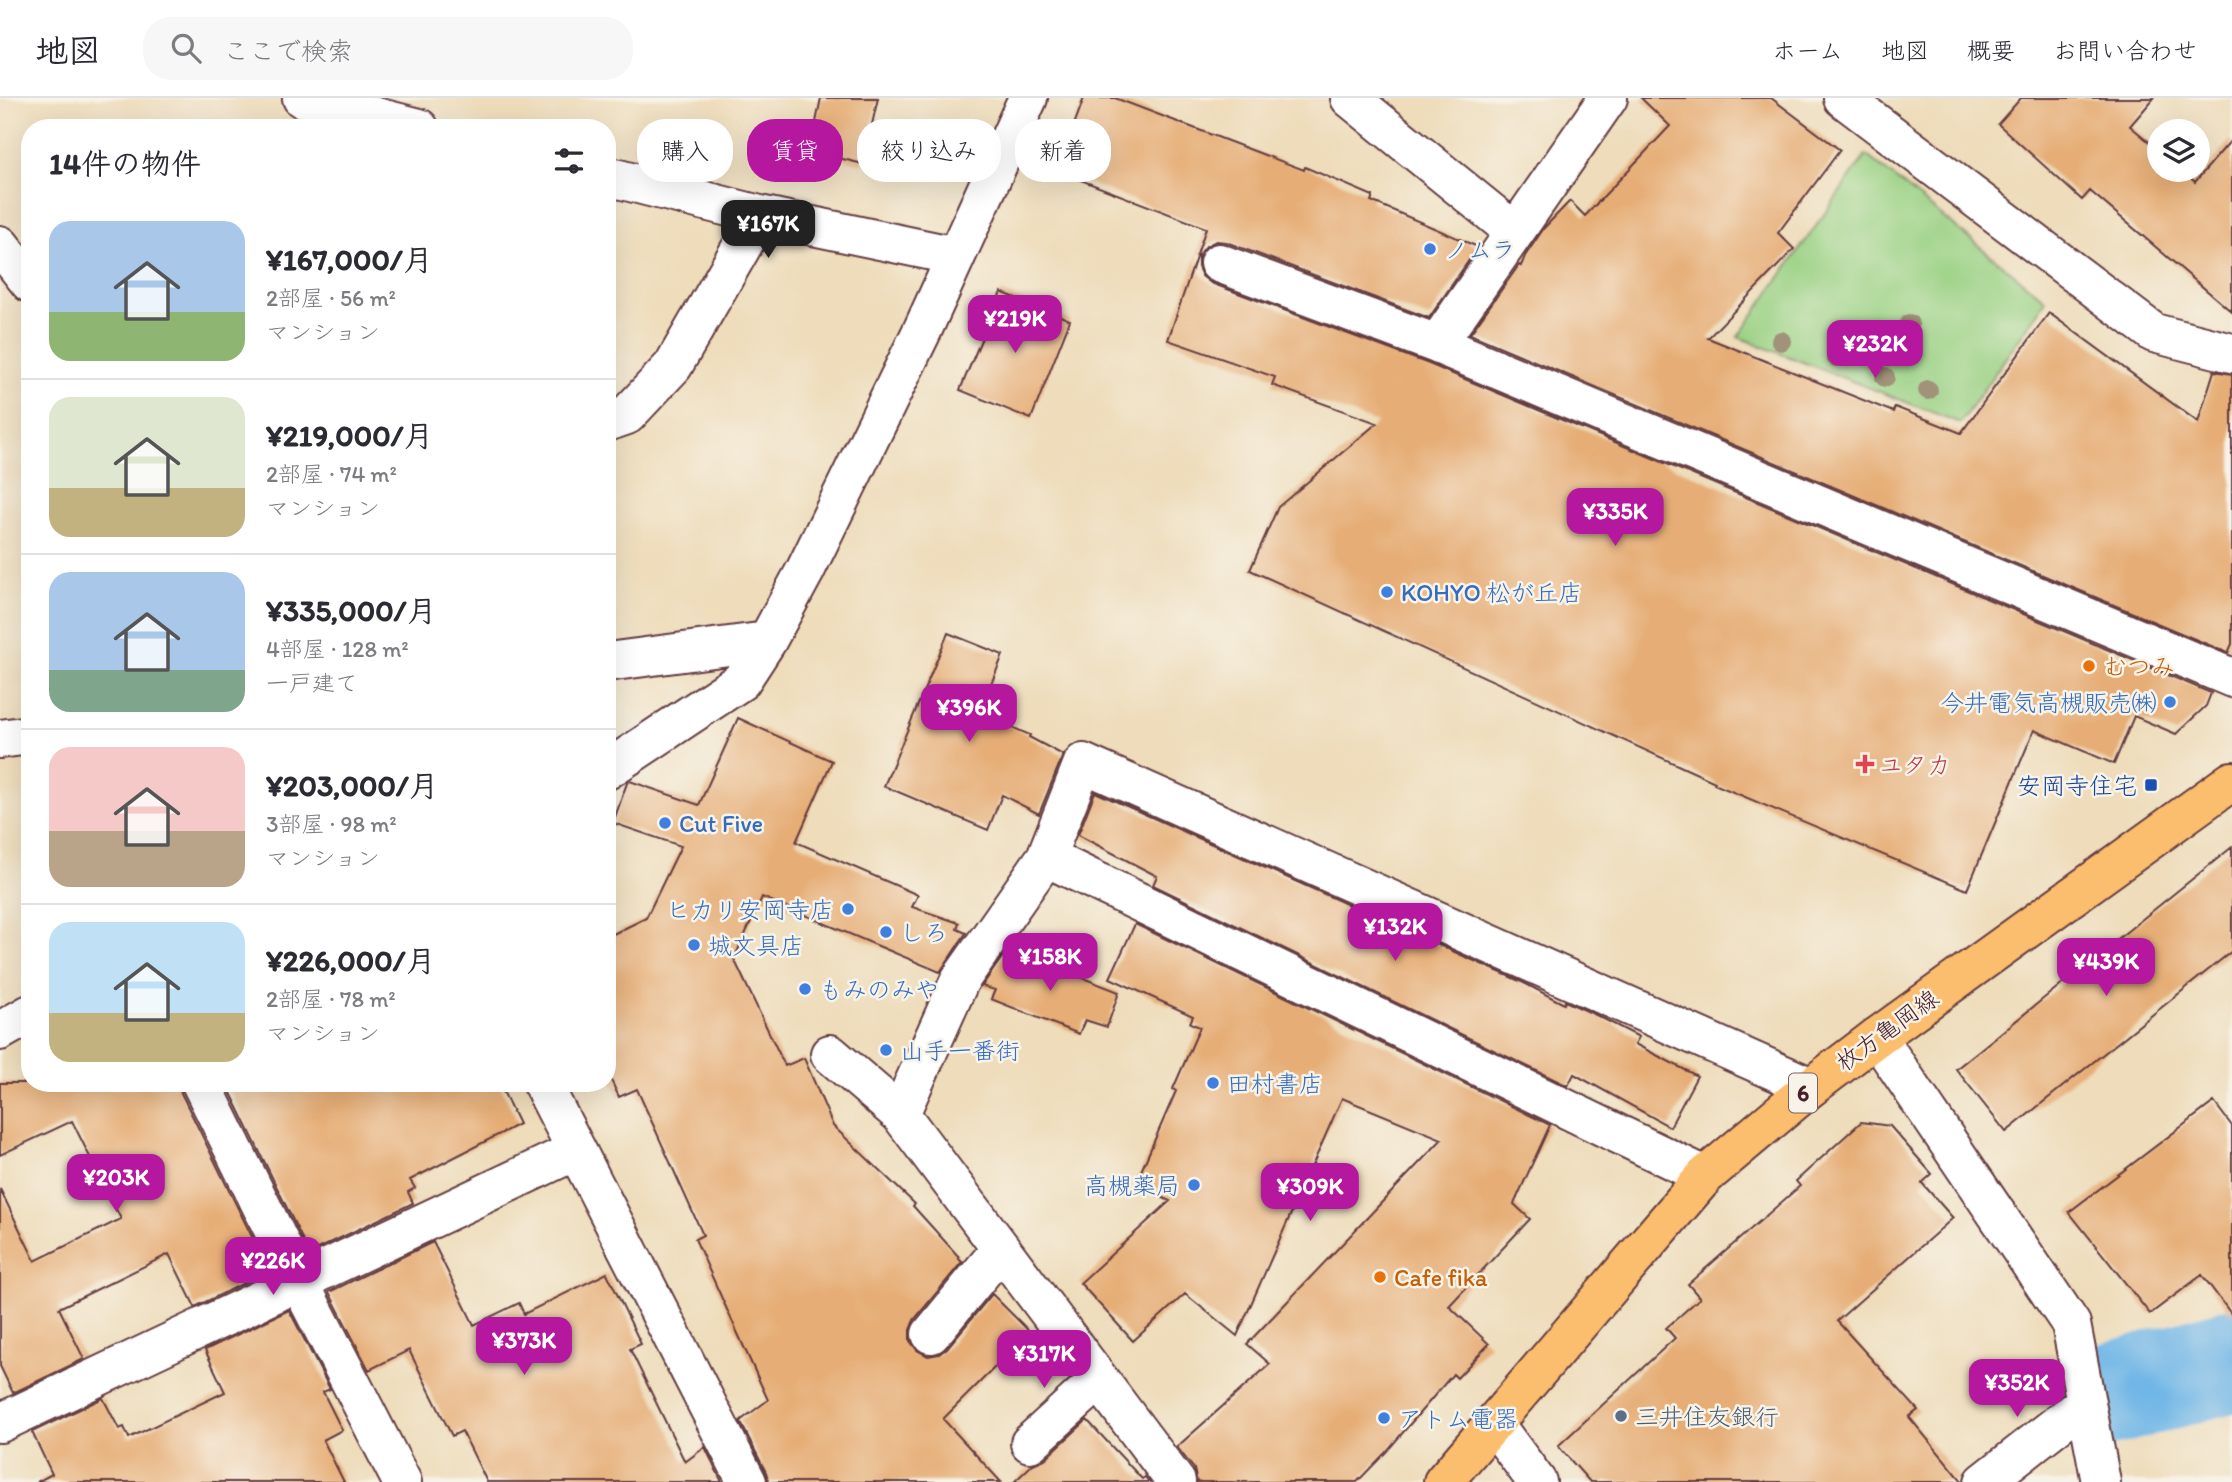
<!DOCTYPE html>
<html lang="ja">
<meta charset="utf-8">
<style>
:root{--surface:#fff;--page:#f7f7f7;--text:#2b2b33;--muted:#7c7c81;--line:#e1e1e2;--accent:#b5179e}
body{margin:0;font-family:Itim,"Klee One",sans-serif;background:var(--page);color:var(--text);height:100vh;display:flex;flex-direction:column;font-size:26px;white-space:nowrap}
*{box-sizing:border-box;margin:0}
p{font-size:23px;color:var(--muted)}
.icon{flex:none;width:38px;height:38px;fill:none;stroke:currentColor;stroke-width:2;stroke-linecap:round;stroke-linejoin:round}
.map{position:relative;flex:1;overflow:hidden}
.sheet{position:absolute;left:21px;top:21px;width:595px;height:973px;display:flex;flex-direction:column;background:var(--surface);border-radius:28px;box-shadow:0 7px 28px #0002}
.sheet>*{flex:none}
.top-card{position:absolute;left:637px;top:21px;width:665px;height:63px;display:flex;gap:14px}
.controls{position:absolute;left:2147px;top:21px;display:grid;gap:14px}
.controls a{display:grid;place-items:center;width:63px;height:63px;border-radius:50%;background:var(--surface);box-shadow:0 7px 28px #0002;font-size:35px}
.price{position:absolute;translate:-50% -60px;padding:0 16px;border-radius:14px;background:var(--accent);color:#fff;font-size:23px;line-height:46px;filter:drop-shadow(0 2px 4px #0008)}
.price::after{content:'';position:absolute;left:50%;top:42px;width:21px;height:16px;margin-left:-10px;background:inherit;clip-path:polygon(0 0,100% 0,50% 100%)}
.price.on{background:#222;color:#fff}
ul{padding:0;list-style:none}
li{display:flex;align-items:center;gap:21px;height:175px;padding:0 28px}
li+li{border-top:2px solid var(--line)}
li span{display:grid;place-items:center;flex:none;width:196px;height:140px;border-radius:21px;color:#555}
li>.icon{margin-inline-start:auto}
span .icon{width:84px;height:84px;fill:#fffc;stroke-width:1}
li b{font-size:30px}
h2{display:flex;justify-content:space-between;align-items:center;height:84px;padding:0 28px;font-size:30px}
.tag{padding:0 24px;border-radius:28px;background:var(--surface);box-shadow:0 7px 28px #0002;font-size:24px;line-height:63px}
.tag.on{background:var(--accent);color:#fff}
header{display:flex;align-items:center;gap:42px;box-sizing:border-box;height:98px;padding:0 35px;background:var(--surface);border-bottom:2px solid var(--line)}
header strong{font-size:33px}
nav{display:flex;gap:38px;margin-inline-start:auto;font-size:24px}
.search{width:490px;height:63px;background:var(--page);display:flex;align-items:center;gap:18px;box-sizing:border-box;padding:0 24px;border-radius:28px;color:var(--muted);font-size:26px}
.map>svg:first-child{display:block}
.green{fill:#9bd285;stroke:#727858;stroke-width:2}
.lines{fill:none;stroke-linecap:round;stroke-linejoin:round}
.river{stroke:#70b6e7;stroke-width:103}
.building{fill:#e6ad76}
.street-casing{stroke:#633b40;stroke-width:42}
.primary-casing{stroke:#633b40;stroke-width:42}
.street{stroke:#fff;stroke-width:38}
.primary{stroke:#fbbd6e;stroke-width:38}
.tree{fill:#a1927a}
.shop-dot{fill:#3f7fe0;stroke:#f7f3e8;stroke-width:2.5}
.food-dot{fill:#e8710a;stroke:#f7f3e8;stroke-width:2.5}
.health-dot{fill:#e0444e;stroke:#f7f3e8;stroke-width:2.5}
.transit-dot{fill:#1a4fb4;stroke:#f7f3e8;stroke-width:2.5}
.service-dot{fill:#5c6f8a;stroke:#f7f3e8;stroke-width:2.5}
.labels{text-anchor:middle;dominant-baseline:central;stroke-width:5;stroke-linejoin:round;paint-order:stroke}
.shield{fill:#f7f3e8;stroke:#7e5f64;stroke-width:2}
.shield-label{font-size:23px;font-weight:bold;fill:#4a1f2b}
.shop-label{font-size:24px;fill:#366cbe;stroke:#f7f3e8;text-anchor:start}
.food-label{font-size:24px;fill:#c56008;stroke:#f7f3e8;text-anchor:start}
.health-label{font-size:24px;fill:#be3a42;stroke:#f7f3e8;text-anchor:start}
.transit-label{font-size:24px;fill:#164399;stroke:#f7f3e8;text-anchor:end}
.street-label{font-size:24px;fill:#4a1f2b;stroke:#f7f3e8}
.service-label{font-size:24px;fill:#4e5e75;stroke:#f7f3e8;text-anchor:start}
</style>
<header>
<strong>地図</strong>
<div class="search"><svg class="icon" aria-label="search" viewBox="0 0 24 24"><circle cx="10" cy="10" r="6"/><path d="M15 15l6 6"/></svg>ここで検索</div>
<nav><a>ホーム</a><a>地図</a><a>概要</a><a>お問い合わせ</a></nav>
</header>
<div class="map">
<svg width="2232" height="1384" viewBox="0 0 2232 1384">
<rect width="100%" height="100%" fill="#f7f3e8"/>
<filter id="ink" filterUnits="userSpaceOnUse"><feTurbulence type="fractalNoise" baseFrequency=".0143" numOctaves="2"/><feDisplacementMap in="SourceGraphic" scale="14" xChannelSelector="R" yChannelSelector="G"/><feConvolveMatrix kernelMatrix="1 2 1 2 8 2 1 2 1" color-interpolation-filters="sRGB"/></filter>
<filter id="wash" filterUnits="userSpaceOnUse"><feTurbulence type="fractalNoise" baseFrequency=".00686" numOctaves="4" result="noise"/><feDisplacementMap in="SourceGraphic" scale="28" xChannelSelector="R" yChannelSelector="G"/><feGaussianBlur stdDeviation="1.57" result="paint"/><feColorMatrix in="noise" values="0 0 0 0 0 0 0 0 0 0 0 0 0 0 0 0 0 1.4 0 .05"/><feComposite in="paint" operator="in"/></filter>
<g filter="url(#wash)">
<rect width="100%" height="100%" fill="#eedcba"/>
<path class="green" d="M 1866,57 L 2046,202 L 1960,325 L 1738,239 Z"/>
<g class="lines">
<path class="river" d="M 2111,1296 L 2232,1262"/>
</g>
<g id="blocks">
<path class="building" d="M 821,0 L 878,0 L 863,66 L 810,53 Z
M 1084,0 L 1115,0 L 1304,72 L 1305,69 L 1373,98 L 1371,103 L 1478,149 L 1429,220 L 1226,144 L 1216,143 L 1206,148 L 1198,158 L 1198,169 L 1202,178 L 1211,185 L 1429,266 L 2211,595 L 2206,608 L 2176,636 L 2134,618 L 2114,666 L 2034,632 L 1967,792 L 1714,686 L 1715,684 L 1250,472 L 1278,409 L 1377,325 L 1272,287 L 1275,279 L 1168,242 L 1206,130 L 1057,73 Z
M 1641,0 L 1771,0 L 1840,52 L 1778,135 L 1794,151 L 1708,240 L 1893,314 L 1895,309 L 1961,335 L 2049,215 L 2198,324 L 2214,273 L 2232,276 L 2232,546 L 2228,555 L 1470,236 L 1519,167 L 1521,168 L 1525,158 L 1544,130 L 1570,103 L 1585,118 L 1670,28 Z
M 2021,0 L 2154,0 L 2130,28 L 2160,53 L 2160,72 L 2181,72 L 2195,84 L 2232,41 L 2232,214 L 2090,93 L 2082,102 L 1998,26 Z
M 1001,194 L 1070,222 L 1031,321 L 960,292 Z
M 948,535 L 1003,557 L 979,615 L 1030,637 L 1029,639 L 1063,657 L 1039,716 L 1002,697 L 988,732 L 884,688 Z
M 738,620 L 832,663 L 796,744 L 918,797 L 912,809 L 959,825 L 957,831 L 966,835 L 940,874 L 762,799 L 734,861 L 785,968 L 804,960 L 833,1028 L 915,1106 L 913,1108 L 959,1159 L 958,1160 L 962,1164 L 914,1222 L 910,1232 L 910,1243 L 917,1252 L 928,1258 L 939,1256 L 947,1250 L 992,1196 L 1030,1234 L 943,1321 L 1001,1384 L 769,1384 L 766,1374 L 740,1323 L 768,1302 L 695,1141 L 703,1137 L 637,991 L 619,999 L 607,974 L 607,839 L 646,820 L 681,748 L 613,725 L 627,685 L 630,683 L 699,707 Z
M 1095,694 L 1524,885 L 1564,906 L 1565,903 L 1598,918 L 1639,939 L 1635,946 L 1697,978 L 1670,1029 L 1574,976 L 1568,988 L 1153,787 L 1157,778 L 1078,737 Z
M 2232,749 L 2232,853 L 2006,1034 L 1956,971 Z
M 1135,826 L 1550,1027 L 1514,1106 L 1530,1121 L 1449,1208 L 1489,1246 L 1457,1280 L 1453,1276 L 1387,1353 L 1357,1384 L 1197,1384 L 1194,1371 L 1177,1349 L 1270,1266 L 1247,1246 L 1442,1041 L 1342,1000 L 1237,1238 L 1185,1196 L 1133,1243 L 1080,1185 L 1170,1103 L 1135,1087 L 1176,993 L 1173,991 L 1200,929 L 1190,925 L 1193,918 L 1110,880 Z
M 1008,851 L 1119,894 L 1107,929 L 1085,922 L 1079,936 L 991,901 L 995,892 L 982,888 Z
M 0,985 L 179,985 L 181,995 L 269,1173 L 195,1209 L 169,1156 L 59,1210 L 84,1261 L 13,1295 L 0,1268 L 0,1091 L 35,1163 L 121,1121 L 72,1023 L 0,1057 Z
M 226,985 L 499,985 L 519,1026 L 410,1082 L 415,1090 L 408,1094 L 413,1105 L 309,1155 Z
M 2214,1004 L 2232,1028 L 2232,1217 L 2202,1177 L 2150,1216 L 2069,1114 Z
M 1861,1024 L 1890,1028 L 1932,1076 L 1922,1085 L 1953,1120 L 1837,1223 L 1918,1312 L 1909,1319 L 1963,1384 L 1590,1384 L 1558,1348 L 1675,1240 L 1666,1230 L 1700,1200 L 1688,1186 L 1800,1088 L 1796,1083 Z
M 433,1144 L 474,1227 L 519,1205 L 524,1216 L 607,1175 L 641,1246 L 630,1251 L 685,1364 L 705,1349 L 722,1384 L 487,1384 L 462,1333 L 452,1338 L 409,1252 L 369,1272 L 329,1194 Z
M 289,1212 L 330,1291 L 323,1294 L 342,1332 L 323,1342 L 344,1384 L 37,1384 L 52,1376 L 32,1334 L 103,1300 L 119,1331 L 124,1329 L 129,1340 L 225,1294 L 205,1252 Z
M 1087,1322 L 1142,1381 L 1145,1379 L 1149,1384 L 1014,1384 L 1033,1366 L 1045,1361 Z"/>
</g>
</g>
<g filter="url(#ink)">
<use href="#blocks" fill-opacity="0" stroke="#633b40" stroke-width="2"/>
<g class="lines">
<g class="street-casing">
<path id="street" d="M 302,0 L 419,30
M 1350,0 L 1515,134 L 1608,0
M 1843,0 L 2154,235 L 2232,255
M 607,78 L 760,117 L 673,268 L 627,317 L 607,324
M 760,117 L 956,158
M 0,147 L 30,185
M 1219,165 L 1437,246 L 1515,134
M 1437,246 L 2232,580
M 607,564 L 767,543
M 0,641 L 30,637
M 607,672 L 741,583 L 767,543 L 805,473 L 923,231 L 1028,0
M 1046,759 L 1705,1078
M 0,933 L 30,916
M 1877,939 L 2071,1226 L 2101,1384
M 830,956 L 900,1016 L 960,882 L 1046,759 L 1083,665 L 1811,989
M 201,985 L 298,1182 L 402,1384
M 542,985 L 747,1384
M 900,1016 L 1176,1384
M 931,1236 L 1001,1151
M 0,1325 L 575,1053
M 1494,1326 L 1537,1384
M 1030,1345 L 1099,1282
M 1984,1384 L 2086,1304"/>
</g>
<g class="primary-casing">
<path id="primary" d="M 1443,1384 L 1705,1078 L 1811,989 L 1877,939 L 2232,683"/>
</g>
<use href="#street" class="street"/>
<use href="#primary" class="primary"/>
</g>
<g class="tree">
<circle cx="1909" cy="226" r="10"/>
<circle cx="1781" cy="243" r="10"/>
<circle cx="1836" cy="259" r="10"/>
<circle cx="1885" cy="279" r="10"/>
<circle cx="1928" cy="292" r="10"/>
</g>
</g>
<g class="shop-dot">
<circle cx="1430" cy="151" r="7"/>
<circle cx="1387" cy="494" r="7"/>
<circle cx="2170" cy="604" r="7"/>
<circle cx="665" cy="725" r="7"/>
<circle cx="848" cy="811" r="7"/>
<circle cx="886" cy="834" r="7"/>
<circle cx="694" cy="847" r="7"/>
<circle cx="805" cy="891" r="7"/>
<circle cx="886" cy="952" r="7"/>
<circle cx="1213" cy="985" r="7"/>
<circle cx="1194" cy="1087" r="7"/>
<circle cx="1384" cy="1320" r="7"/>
</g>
<g class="food-dot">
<circle cx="2089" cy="568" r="7"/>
<circle cx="1380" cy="1179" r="7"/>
</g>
<path class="health-dot" d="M1861.5 655.5h7v7h7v7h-7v7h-7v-7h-7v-7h7z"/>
<rect class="transit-dot" x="2144" y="680" width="14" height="14" rx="3.5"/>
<circle class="service-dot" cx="1621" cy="1318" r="7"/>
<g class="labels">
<rect class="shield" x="1789" y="975.5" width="28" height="39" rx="5"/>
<g class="shield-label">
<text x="1803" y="995">6</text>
</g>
<g class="shop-label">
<text x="1444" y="151">ノムラ</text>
<text x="1401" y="494">KOHYO 松が丘店</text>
<text x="2156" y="604" text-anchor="end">今井電気高槻販売㈱</text>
<text x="679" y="725">Cut Five</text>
<text x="834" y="811" text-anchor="end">ヒカリ安岡寺店</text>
<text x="900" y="834">しろ</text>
<text x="708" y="847">城文具店</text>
<text x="819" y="891">もみのみや</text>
<text x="900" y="952">山手一番街</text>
<text x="1227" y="985">田村書店</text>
<text x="1180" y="1087" text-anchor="end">高槻薬局</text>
<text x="1398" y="1320">アトム電器</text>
</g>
<g class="food-label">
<text x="2103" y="568">むつみ</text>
<text x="1394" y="1179">Cafe fika</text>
</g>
<g class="health-label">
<text x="1879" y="666">ユタカ</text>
</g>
<g class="transit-label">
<text x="2137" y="687">安岡寺住宅</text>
</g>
<g class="street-label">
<text transform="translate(1887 932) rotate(-36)">枚方亀岡線</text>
</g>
<g class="service-label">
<text x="1635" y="1318">三井住友銀行</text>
</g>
</g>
</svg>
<div class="controls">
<a><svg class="icon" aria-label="layers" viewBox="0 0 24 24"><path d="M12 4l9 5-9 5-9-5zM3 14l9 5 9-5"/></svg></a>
</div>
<b class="price on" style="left:768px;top:162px">¥167K</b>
<b class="price" style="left:1015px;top:257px">¥219K</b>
<b class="price" style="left:1875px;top:282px">¥232K</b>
<b class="price" style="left:1615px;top:450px">¥335K</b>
<b class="price" style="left:969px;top:646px">¥396K</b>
<b class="price" style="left:1395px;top:865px">¥132K</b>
<b class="price" style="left:1050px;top:895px">¥158K</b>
<b class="price" style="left:2106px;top:900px">¥439K</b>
<b class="price" style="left:116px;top:1116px">¥203K</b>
<b class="price" style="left:1310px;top:1125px">¥309K</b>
<b class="price" style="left:273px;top:1199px">¥226K</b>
<b class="price" style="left:524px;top:1279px">¥373K</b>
<b class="price" style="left:1044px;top:1292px">¥317K</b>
<b class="price" style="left:2017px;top:1321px">¥352K</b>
<div class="top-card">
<a class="tag">購入</a>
<a class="tag on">賃貸</a>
<a class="tag">絞り込み</a>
<a class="tag">新着</a>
</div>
<section class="sheet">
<h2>14件の物件<svg class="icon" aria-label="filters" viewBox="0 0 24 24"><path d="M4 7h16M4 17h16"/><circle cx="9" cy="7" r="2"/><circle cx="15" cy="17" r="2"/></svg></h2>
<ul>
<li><span style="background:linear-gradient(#a9c7e8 65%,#8fb573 0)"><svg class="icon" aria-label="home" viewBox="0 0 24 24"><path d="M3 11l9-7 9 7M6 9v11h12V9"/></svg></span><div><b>¥167,000/月</b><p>2部屋 · 56 m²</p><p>マンション</p></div></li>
<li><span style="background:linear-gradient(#dfe7d0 65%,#c2b280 0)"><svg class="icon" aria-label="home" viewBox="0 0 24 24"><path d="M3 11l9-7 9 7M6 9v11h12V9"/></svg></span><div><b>¥219,000/月</b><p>2部屋 · 74 m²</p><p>マンション</p></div></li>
<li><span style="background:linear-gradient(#a9c7e8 70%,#7fa58c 0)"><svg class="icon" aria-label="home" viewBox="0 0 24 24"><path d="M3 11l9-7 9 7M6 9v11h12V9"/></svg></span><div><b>¥335,000/月</b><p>4部屋 · 128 m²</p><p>一戸建て</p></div></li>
<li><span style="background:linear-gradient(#f6c9c9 60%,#b9a48a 0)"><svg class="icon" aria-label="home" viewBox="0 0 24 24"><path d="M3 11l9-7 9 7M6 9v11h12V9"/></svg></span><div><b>¥203,000/月</b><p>3部屋 · 98 m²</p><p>マンション</p></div></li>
<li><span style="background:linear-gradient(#bfe0f5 65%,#c2b280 0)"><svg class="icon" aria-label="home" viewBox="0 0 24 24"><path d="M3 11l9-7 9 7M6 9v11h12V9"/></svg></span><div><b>¥226,000/月</b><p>2部屋 · 78 m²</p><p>マンション</p></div></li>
</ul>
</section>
</div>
